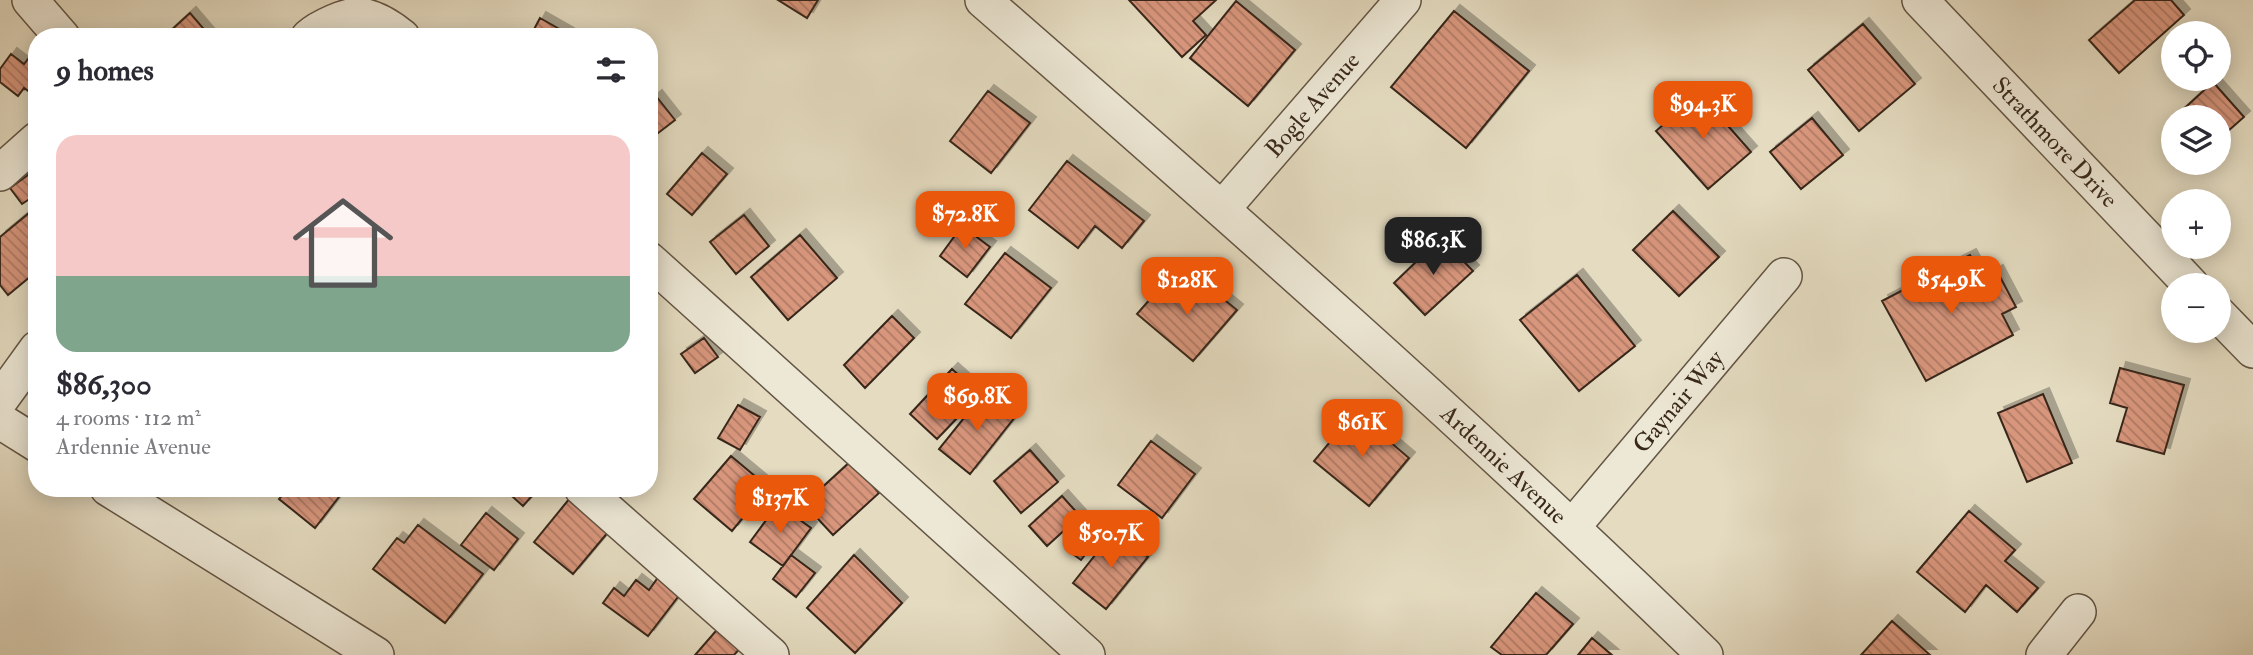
<!DOCTYPE html>
<meta charset="utf-8">
<style>
:root{--surface:#fff;--page:#f7f7f7;--text:#2b2b33;--muted:#7c7c81;--line:#e1e1e2;--accent:#ea580c}
body{margin:0;font-family:"IM FELL Double Pica",serif;background:var(--page);color:var(--text);height:100vh;display:flex;flex-direction:column;font-size:26px;white-space:nowrap}
*{box-sizing:border-box;margin:0}
p{font-size:23px;color:var(--muted)}
.icon{flex:none;width:38px;height:38px;fill:none;stroke:currentColor;stroke-width:2;stroke-linecap:round;stroke-linejoin:round}
.map{position:relative;flex:1;overflow:hidden}
.drawer{position:absolute;left:28px;top:28px;width:630px;height:469px;display:flex;flex-direction:column;background:var(--surface);border-radius:28px;box-shadow:0 4px 18px #0003}
.drawer>*{flex:none}
.controls{position:absolute;left:2161px;top:21px;display:grid;gap:14px}
.controls a{display:grid;place-items:center;width:70px;height:70px;border-radius:50%;background:var(--surface);box-shadow:0 4px 18px #0003;font-size:35px}
.price{position:absolute;translate:-50% -60px;padding:0 16px;border-radius:14px;background:var(--accent);color:#fff;font-size:23px;line-height:46px;filter:drop-shadow(0 2px 4px #0008)}
.price::after{content:'';position:absolute;left:50%;top:42px;width:21px;height:16px;margin-left:-10px;background:inherit;clip-path:polygon(0 0,100% 0,50% 100%)}
.price.on{background:#222;color:#fff}
ul{padding:0;list-style:none}
li{display:grid;align-content:center;gap:14px;height:371px;padding:0 28px}
li+li{border-top:2px solid var(--line)}
li span{display:grid;place-items:center;height:217px;border-radius:21px;color:#555}
li>.icon{margin-inline-start:auto}
span .icon{width:126px;height:126px;fill:#fffc;stroke-width:1}
li b{font-size:30px}
h2{display:flex;justify-content:space-between;align-items:center;height:84px;padding:0 28px;font-size:30px}
.map>svg:first-child{display:block}
.building{fill:url(#building-back-hatch);stroke:#38281a;stroke-width:2;filter:url(#shadow)}
.lines{fill:none;stroke-linecap:round;stroke-linejoin:round}
.street-casing{stroke:#635544;stroke-width:38}
.street{stroke:#ede8d6;stroke-width:35}
.labels{text-anchor:middle;dominant-baseline:central;stroke-width:7;stroke-linejoin:round;paint-order:stroke}
.street-label{font-size:24px;fill:#38281a;stroke:#ede8d6}
</style>
<div class="map">
<svg width="2253" height="655" viewBox="0 0 2253 655">
<defs>
<pattern id="building-back-hatch" width="6" height="6" patternUnits="userSpaceOnUse" patternTransform="scale(1.75)"><rect width="6" height="6" fill="#d8967c"/><path d="M-1 5l2 2M0 0l6 6M5-1l2 2" fill="none" stroke="#b07a65"/></pattern>
<filter id="shadow"><feDropShadow dx="6" dy="-6" stdDeviation="0" flood-color="#0004"/></filter>
</defs>
<rect width="100%" height="100%" fill="#e4dbc0"/>
<filter id="stains"><feTurbulence type="fractalNoise" baseFrequency=".00286" numOctaves="4"/><feColorMatrix values="0 0 0 0 .2 0 0 0 0 .09 0 0 0 0 .02 0 0 0 .5 -.17"/></filter>
<radialGradient id="worn" r=".72"><stop offset=".6" stop-color="#630" stop-opacity="0"/><stop offset="1" stop-color="#630" stop-opacity=".3"/></radialGradient>
<path class="building" d="M 778,0 L 818,0 L 807,18 Z
M 1129,0 L 1216,0 L 1193,21 L 1206,35 L 1182,57 Z
M 2135,0 L 2171,0 L 2184,15 L 2119,73 L 2089,40 Z
M 1236,1 L 1295,50 L 1248,106 L 1190,58 Z
M 1454,11 L 1529,71 L 1466,148 L 1391,87 Z
M 190,13 L 209,35 L 170,37 L 167,34 Z
M 540,18 L 568,34 L 567,37 L 530,37 Z
M 1863,24 L 1915,84 L 1859,131 L 1808,70 Z
M 11,54 L 24,64 L 32,54 L 37,58 L 37,93 L 35,96 L 24,88 L 18,96 L 0,82 L 0,69 Z
M 2213,82 L 2244,117 L 2219,139 L 2219,117 L 2175,117 Z
M 988,91 L 1030,123 L 991,173 L 950,141 Z
M 1699,93 L 1751,152 L 1708,189 L 1656,131 Z
M 656,96 L 675,120 L 649,140 L 649,102 Z
M 1812,118 L 1843,155 L 1801,189 L 1770,152 Z
M 702,153 L 727,174 L 692,215 L 667,194 Z
M 1067,161 L 1144,221 L 1122,248 L 1095,226 L 1078,248 L 1029,210 Z
M 35,170 L 37,194 L 22,204 L 10,188 Z
M 1673,211 L 1719,257 L 1679,296 L 1633,250 Z
M 29,213 L 37,222 L 37,271 L 8,295 L 0,285 L 0,237 Z
M 744,215 L 769,246 L 736,274 L 710,242 Z
M 962,226 L 990,247 L 967,277 L 940,256 Z
M 800,235 L 837,278 L 788,320 L 751,277 Z
M 1441,238 L 1473,271 L 1425,315 L 1394,283 Z
M 1005,253 L 1051,288 L 1011,338 L 965,304 Z
M 1970,255 L 1983,279 L 1997,271 L 2016,307 L 2002,314 L 2013,335 L 1926,381 L 1882,301 Z
M 1577,275 L 1635,346 L 1579,391 L 1520,320 Z
M 1166,281 L 1189,301 L 1204,283 L 1237,310 L 1193,361 L 1137,314 Z
M 892,316 L 914,338 L 865,388 L 844,365 Z
M 704,338 L 718,357 L 695,373 L 681,354 Z
M 2120,368 L 2184,385 L 2164,454 L 2117,441 L 2127,408 L 2110,403 Z
M 952,369 L 980,394 L 937,439 L 910,414 Z
M 984,393 L 1015,417 L 970,474 L 939,449 Z
M 2043,394 L 2072,463 L 2027,482 L 1998,413 Z
M 738,405 L 760,417 L 740,450 L 718,438 Z
M 1355,412 L 1409,458 L 1369,506 L 1314,461 Z
M 1151,441 L 1195,474 L 1162,518 L 1118,485 Z
M 1030,450 L 1058,482 L 1021,513 L 994,481 Z
M 731,456 L 768,487 L 732,531 L 694,499 Z
M 851,461 L 879,493 L 833,535 L 804,504 Z
M 288,488 L 336,488 L 342,493 L 315,528 L 279,499 Z
M 503,488 L 539,488 L 523,506 Z
M 1062,496 L 1080,516 L 1047,546 L 1029,526 Z
M 570,498 L 609,531 L 573,574 L 534,542 Z
M 778,504 L 811,528 L 783,566 L 750,542 Z
M 1969,511 L 2015,550 L 2005,561 L 2038,588 L 2017,612 L 1986,585 L 1965,612 L 1917,572 Z
M 486,513 L 518,539 L 494,570 L 461,545 Z
M 1089,518 L 1105,530 L 1081,560 L 1066,549 Z
M 418,525 L 483,574 L 445,623 L 373,569 L 397,538 L 404,543 Z
M 1115,530 L 1148,557 L 1106,609 L 1073,583 Z
M 791,555 L 815,573 L 796,597 L 773,579 Z
M 854,555 L 902,603 L 855,653 L 807,608 Z
M 659,576 L 681,593 L 648,636 L 603,603 L 614,588 L 624,596 L 636,580 L 649,590 Z
M 1536,593 L 1573,624 L 1546,655 L 1502,655 L 1491,647 Z
M 1892,621 L 1930,655 L 1861,655 Z
M 722,624 L 744,644 L 734,655 L 695,655 Z
M 1592,638 L 1612,655 L 1578,655 Z"/>
<g class="lines">
<g class="street-casing">
<g id="street">
<path d="M 30,0 L 62,37"/>
<path id="s1" d="M 983,0 C 1228,214 1472,428 1705,655"/>
<path id="s2" d="M 1920,0 L 2191,285"/>
<path d="M 309,37 C 319,28 348,14 361,16 C 375,18 391,28 402,37"/>
<path d="M 0,173 L 37,140"/>
<path id="s3" d="M 1222,209 L 1403,0"/>
<path d="M 649,260 L 1087,655"/>
<path d="M 2219,315 L 2253,350"/>
<path d="M 0,400 L 37,349"/>
<path d="M 0,421 L 37,444"/>
<path d="M 108,488 L 376,655"/>
<path d="M 582,488 L 771,655"/>
<path id="s4" d="M 1573,526 L 1784,276"/>
<path d="M 2044,655 L 2078,612"/>
</g>
</g>
<use href="#street" class="street"/>
</g>
<g class="labels">
<g class="street-label">
<text stroke="none"><textPath href="#s3" startOffset="138">Bogle Avenue</textPath></text>
<text stroke="none"><textPath href="#s2" startOffset="196">Strathmore Drive</textPath></text>
<text stroke="none"><textPath href="#s4" startOffset="163">Gaynair Way</textPath></text>
<text stroke="none"><textPath href="#s1" startOffset="698">Ardennie Avenue</textPath></text>
</g>
</g>
<rect width="100%" height="100%" filter="url(#stains)"/>
<rect width="100%" height="100%" fill="url(#worn)"/>
</svg>
<div class="controls">
<a><svg class="icon" aria-label="locate" viewBox="0 0 24 24"><circle cx="12" cy="12" r="6"/><path d="M12 2v4M12 18v4M2 12h4M18 12h4"/></svg></a>
<a><svg class="icon" aria-label="layers" viewBox="0 0 24 24"><path d="M12 4l9 5-9 5-9-5zM3 14l9 5 9-5"/></svg></a>
<a>+</a>
<a>−</a>
</div>
<b class="price" style="left:1703px;top:141px">$94.3K</b>
<b class="price" style="left:965px;top:251px">$72.8K</b>
<b class="price on" style="left:1433px;top:277px">$86.3K</b>
<b class="price" style="left:1951px;top:316px">$54.9K</b>
<b class="price" style="left:1187px;top:317px">$128K</b>
<b class="price" style="left:977px;top:433px">$69.8K</b>
<b class="price" style="left:1362px;top:459px">$61K</b>
<b class="price" style="left:780px;top:535px">$137K</b>
<b class="price" style="left:1111px;top:570px">$50.7K</b>
<section class="drawer">
<h2>9 homes<svg class="icon" aria-label="filters" viewBox="0 0 24 24"><path d="M4 7h16M4 17h16"/><circle cx="9" cy="7" r="2"/><circle cx="15" cy="17" r="2"/></svg></h2>
<ul>
<li><span style="background:linear-gradient(#f6c9c9 65%,#7fa58c 0)"><svg class="icon" aria-label="home" viewBox="0 0 24 24"><path d="M3 11l9-7 9 7M6 9v11h12V9"/></svg></span><div><b>$86,300</b><p>4 rooms · 112 m²</p><p>Ardennie Avenue</p></div></li>
</ul>
</section>
</div>
